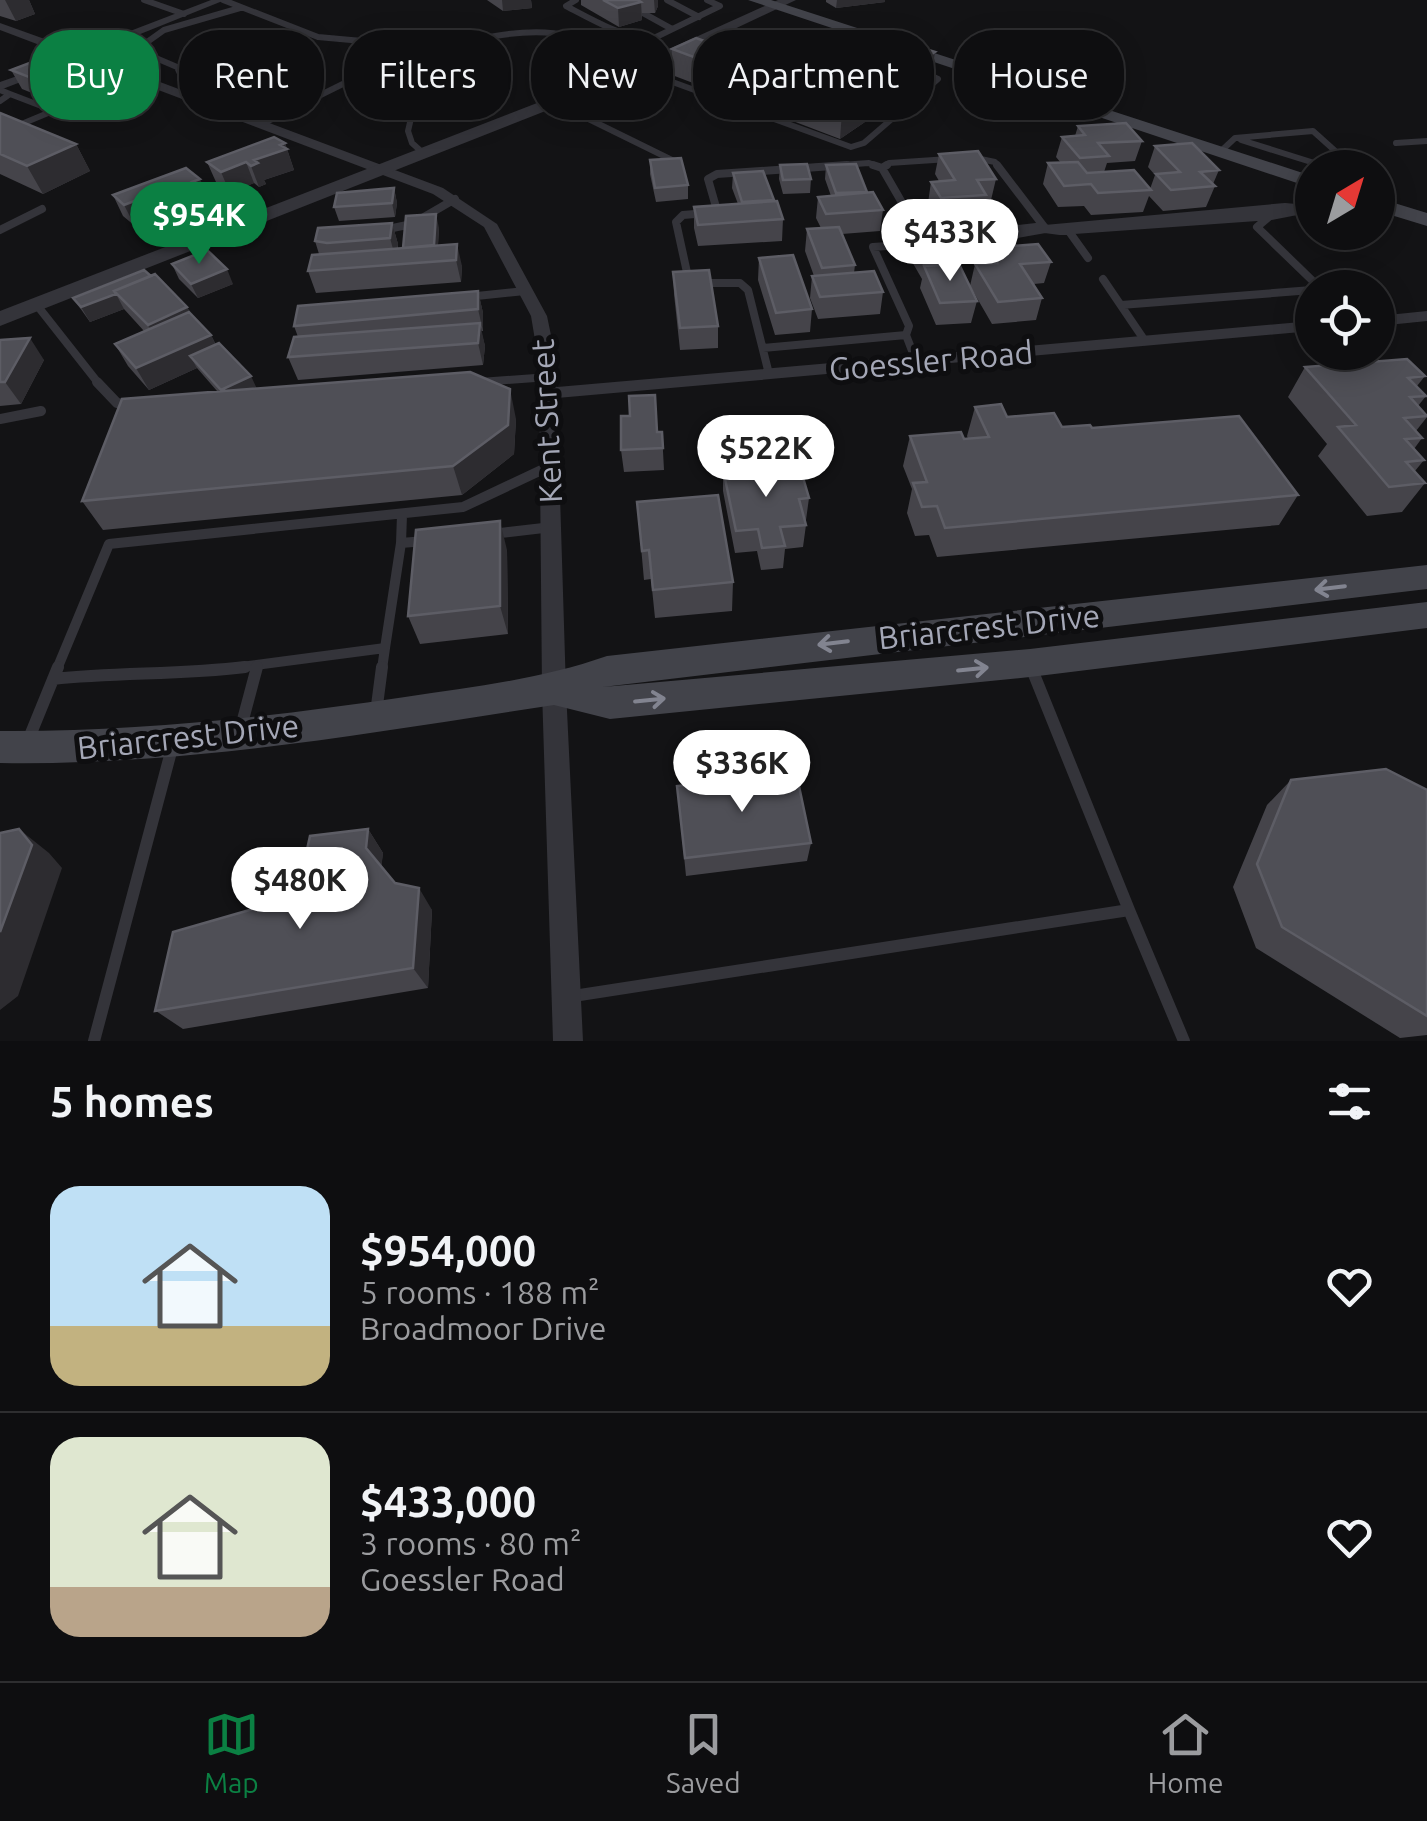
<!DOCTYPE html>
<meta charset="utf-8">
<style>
:root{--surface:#0e0e10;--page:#1c1c1e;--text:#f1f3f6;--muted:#9b9c9f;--line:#2e2e30;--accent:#0b8043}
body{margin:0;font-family:Ubuntu,sans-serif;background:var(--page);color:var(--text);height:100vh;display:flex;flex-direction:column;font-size:38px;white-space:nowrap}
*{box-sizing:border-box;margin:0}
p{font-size:32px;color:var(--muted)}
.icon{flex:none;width:55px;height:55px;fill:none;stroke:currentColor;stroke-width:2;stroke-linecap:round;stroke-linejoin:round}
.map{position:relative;height:1041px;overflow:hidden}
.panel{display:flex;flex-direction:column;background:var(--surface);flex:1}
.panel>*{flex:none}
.hud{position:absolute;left:30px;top:30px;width:1368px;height:90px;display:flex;gap:20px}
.needle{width:65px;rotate:38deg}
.buttons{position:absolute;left:1295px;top:150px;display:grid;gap:20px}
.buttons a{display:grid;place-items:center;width:100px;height:100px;border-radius:50%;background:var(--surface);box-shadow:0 5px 25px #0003,0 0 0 2px var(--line);font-size:50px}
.price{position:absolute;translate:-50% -85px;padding:0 22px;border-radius:35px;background:#fff;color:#222;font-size:32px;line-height:65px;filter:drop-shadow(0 2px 5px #0008)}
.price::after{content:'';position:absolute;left:50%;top:60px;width:30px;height:22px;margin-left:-15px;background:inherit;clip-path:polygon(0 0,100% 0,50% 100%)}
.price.selected{background:var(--accent);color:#fff}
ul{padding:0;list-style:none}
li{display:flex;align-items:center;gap:30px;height:250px;padding:0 50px}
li+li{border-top:2px solid var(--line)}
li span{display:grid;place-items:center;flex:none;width:280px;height:200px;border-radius:30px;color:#555}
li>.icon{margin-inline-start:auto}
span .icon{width:120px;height:120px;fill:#fffc;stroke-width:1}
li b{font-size:42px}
h2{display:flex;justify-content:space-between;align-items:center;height:120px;padding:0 50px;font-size:42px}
.tag{padding:0 35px;border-radius:40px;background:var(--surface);box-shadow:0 5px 25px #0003,0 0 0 2px var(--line);font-size:35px;line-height:90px}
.tag.selected{background:var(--accent);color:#fff}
.menu{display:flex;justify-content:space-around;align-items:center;height:140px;border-top:2px solid var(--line);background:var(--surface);font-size:28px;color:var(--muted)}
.menu a{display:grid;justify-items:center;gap:5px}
.menu .selected{color:var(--accent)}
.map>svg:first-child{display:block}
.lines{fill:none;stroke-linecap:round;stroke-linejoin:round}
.service-far3{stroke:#34343a;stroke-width:6}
.service-far2{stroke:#34343a;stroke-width:8}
.service-far1{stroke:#34343a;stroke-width:10}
.service{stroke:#34343a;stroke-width:12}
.minor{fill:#34343a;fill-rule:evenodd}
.tertiary{fill:#34343a;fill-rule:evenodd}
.secondary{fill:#42434a;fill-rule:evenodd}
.wall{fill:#45444a}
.shaded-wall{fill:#2d2c30}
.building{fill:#4f4f56;stroke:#5d5d65;stroke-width:2.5}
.oneway{stroke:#828490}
.labels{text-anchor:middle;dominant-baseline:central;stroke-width:10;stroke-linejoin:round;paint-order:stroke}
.street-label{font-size:32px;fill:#a4a7b6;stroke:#0e0e10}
</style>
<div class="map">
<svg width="1427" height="1041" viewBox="0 0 1427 1041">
<rect width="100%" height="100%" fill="#131315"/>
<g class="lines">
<path class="service-far3" d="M 144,0 L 184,14
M 223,0 L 318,37 L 362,41 L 357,55 L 361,75 L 262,124
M 576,0 L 566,6 C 589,18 627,40 652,39 L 720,6 L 707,0
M 667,0 L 699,17
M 643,13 L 672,29
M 116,41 L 177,67 L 182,78 L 203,86 L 224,85 L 292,109
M 136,50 L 164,30 L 240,8
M 718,56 L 745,44 L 797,62
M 648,64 L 667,72 L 667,80 L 851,147 L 864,143 L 938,79 L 921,71
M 773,74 L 834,43 L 886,59
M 0,90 L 10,94 L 0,101
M 554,102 L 674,161
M 0,133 L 48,113 L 44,107 L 10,94
M 1241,140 L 1327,167
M 1396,143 L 1427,141
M 1220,152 L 1235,138 L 1313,131 L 1353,167
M 423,153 L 412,143 L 408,131 L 427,50 C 469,41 526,25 569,36 C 592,42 612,59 631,72
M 971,157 L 995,162 L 999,167
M 813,167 L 869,163 L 880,167
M 883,167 L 889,163 L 949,159"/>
<path class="service-far2" d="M 873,165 L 882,168 L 923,239 L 915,244 L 873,247 L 909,326 L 906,335 L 916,361
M 997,165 L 1045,228
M 1319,165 L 1330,168
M 1350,165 L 1354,168
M 882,168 L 887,165
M 1307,209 L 1312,209
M 1270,216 L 1257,227 L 1320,288
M 1036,227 L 1045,229 L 1000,237 L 935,238 Z
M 1045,229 L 1060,231 L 1271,216 L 1307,209
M 1045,229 L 1285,207 L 1307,209
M 0,230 L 42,209
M 383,230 L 412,224 L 455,199
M 1068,230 L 1088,258
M 1103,279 L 1145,341
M 467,297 L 525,291
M 36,304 L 99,384
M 1121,305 L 1312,290
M 763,348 L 906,335
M 769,374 L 748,290 L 740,283 L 699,283 L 688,277 L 676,222 L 683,215 L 707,213 L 716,207 L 708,179 L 717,174 L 847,165
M 480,382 L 549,377"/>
<path class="service-far1" d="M 97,382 L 117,403 L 132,405
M 0,419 L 41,411
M 492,534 L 552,527
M 401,543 L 402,515
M 1030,664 L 1032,669
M 57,669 L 109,544 L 463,507 L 550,466
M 226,669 L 385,648 L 401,543 L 425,541
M 382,669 L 385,648"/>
<path class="service" d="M 53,679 C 117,672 181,675 245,667
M 376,713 L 382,667
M 241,727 L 257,667
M 27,743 L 58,667
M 1129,910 L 1184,1041
M 567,997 L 1129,910 L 1031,667
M 94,1041 L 172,748"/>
<path class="minor" d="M 211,0 L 225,0 L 88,55 L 443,188 L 497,224 L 547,316 L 557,364 L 557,387 L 1312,321 L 1312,331 L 557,398 L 566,690 L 583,1041 L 553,1041 L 542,690 L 539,364 L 531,316 L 484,227 L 433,194 L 0,30 L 0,23 L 78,51 Z
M 40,68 L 46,71 L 44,73 L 0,90 L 0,82 Z
M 1427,311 L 1427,321 L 1378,326 L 1378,316 Z"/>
<path class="tertiary" d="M 778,0 L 796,0 L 637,75 L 0,326 L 0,311 L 625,69 Z"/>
<path class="secondary" d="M 748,0 L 771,0 L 1312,176 L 1312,188 Z
M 1378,198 L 1427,213 L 1427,226 L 1378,211 Z
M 1427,565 L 1427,589 L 603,687 L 1030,649 L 1427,602 L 1427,628 L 1030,677 L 610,719 L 554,705 C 369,733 187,766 0,763 L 0,731 C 136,732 270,717 405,697 C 474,687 541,679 607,656 Z"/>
</g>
<path class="wall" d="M 0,0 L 29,0 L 35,14 L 16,21 L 0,16 Z
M 487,0 L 531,0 L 532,8 L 503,11 Z
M 581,0 L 658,0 L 658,6 L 655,13 L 642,13 L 642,20 L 619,27 L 581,5 Z
M 826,0 L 885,0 L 885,2 L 836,8 L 826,2 Z
M 672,49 L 812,80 L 833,78 L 935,52 L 931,77 L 840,139 L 672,75 Z
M 11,70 L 103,88 L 62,105 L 22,89 Z
M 0,113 L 76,144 L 90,171 L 43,194 L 0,174 Z
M 1078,126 L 1142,141 L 1135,161 L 1107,163 L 1104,172 L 1150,189 L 1155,175 L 1148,167 L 1155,146 L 1219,170 L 1213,184 L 1215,186 L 1206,207 L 1163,211 L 1149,196 L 1143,212 L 1091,215 L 1084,206 L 1058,207 L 1043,184 L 1048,163 L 1061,163 L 1056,157 L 1062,137 L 1075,136 Z
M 285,143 L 294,170 L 264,180 L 266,184 L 259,187 L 254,183 L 230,193 L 216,182 L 207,162 Z
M 939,154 L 996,179 L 991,200 L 985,200 L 981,216 L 937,219 L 928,203 L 931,182 L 939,181 L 935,174 Z
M 650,160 L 688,185 L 688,199 L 656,202 L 650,174 Z
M 780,165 L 811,179 L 810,193 L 783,194 L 779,179 Z
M 826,165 L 867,192 L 883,210 L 880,231 L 842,234 L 855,265 L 854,273 L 883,292 L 880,314 L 818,319 L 810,298 L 812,276 L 814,276 L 805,251 L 807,229 L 821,228 L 816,218 L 818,197 L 831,196 L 825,179 Z
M 733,173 L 774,200 L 783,219 L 782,241 L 698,246 L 694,228 L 694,207 L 738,204 L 732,188 Z
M 394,188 L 397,203 L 395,217 L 339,221 L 334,207 Z
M 113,195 L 209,200 L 204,202 L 206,207 L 166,222 L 161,217 L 135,226 L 123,216 Z
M 392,223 L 398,244 L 398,248 L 403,248 L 439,228 L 438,245 L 462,266 L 461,282 L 316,293 L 308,271 L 319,254 L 315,241 Z
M 914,246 L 954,262 L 953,264 L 977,301 L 971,323 L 936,325 L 920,288 L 922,279 L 911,260 Z
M 988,248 L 1051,262 L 1044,283 L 1034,284 L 1042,298 L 1036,320 L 992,324 L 970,286 L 975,264 L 984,264 Z
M 759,258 L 812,309 L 810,332 L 775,335 L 758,280 Z
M 172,264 L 233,284 L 198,298 L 179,279 Z
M 144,270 L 187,307 L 191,314 L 211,335 L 216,345 L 256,388 L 516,419 L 514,454 L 462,495 L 103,530 L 82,501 L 217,391 L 197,368 L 149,390 L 128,366 L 115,344 L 144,331 L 124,309 L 90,322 L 73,298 Z
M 673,272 L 718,326 L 718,348 L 680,350 L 674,294 Z
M 478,291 L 483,313 L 483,331 L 481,331 L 485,346 L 483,365 L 298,380 L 288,357 L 298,337 L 294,326 Z
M 0,340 L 44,360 L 21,404 L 0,406 Z
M 1305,367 L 1425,376 L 1417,386 L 1426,396 L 1418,406 L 1427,417 L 1416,431 L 1422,438 L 1414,449 L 1424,460 L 1415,471 L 1425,483 L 1402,512 L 1367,516 L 1318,456 L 1327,444 L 1288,397 Z
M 975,407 L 1007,417 L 1062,427 L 1092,428 L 1298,495 L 1279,525 L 937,557 L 929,535 L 915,536 L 907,513 L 912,489 L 903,466 L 910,436 L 968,439 L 967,436 Z
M 657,432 L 662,432 L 664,470 L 624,472 L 621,450 Z
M 723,469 L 793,475 L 809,498 L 806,520 L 804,520 L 806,525 L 803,547 L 785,549 L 783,568 L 761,570 L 757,551 L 735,553 L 723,491 Z
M 637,502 L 733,582 L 732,611 L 655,618 L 651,579 L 644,580 Z
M 507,550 L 508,634 L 420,644 L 408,616 Z
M 1291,780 L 1427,790 L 1427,1035 L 1400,1038 L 1256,948 L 1233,887 L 1267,805 Z
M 677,786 L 811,843 L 807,861 L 686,876 Z
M 368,829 L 383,853 L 381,867 L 395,883 L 432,910 L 428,988 L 183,1029 L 156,1011 L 253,909 L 301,877 Z"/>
<path class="shaded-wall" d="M 5,0 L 29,0 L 35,14 L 16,21 Z
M 502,0 L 531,0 L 532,8 L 503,11 Z
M 654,0 L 658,0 L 658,6 L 655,13 Z
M 837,0 L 885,0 L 885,2 L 836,8 Z
M 641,2 L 642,20 L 619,27 L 618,8 Z
M 935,52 L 931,77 L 840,139 L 842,112 Z
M 94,69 L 103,88 L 62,105 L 52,86 Z
M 285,143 L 294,170 L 264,180 L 266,184 L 259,187 L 251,166 L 254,160 Z
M 76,144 L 90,171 L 43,194 L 27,166 Z
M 246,162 L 254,183 L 230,193 L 221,172 Z
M 200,179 L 209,200 L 204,202 L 206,207 L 166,222 L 156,200 Z
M 394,188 L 397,203 L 395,217 L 392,203 Z
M 150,195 L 161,217 L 135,226 L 124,205 Z
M 436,214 L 439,228 L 437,260 L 434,245 Z
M 392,223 L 398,244 L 396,260 L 390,238 Z
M 457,244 L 462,266 L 461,282 L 456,260 Z
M 227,269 L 233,284 L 198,298 L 191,284 Z
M 478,291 L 483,313 L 483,331 L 478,309 Z
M 116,294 L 124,309 L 90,322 L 81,307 Z
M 187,307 L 198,329 L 160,347 L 148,325 Z
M 480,323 L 485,346 L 483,365 L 478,343 Z
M 211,335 L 222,357 L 190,356 L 197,368 L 149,390 L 136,368 Z
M 30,338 L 44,360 L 21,404 L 5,382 Z
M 251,376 L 258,391 L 229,405 L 221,390 Z
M 510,389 L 516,419 L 514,454 L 462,495 L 453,466 Z
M 500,521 L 507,550 L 508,634 L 500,606 Z
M 19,829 L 49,853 L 62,868 L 18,996 L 0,1010 L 0,932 Z
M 368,829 L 383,853 L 381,871 L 366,848 Z
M 419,888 L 432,910 L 428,988 L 413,968 Z"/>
<path class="building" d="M 603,0 L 638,0 L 641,2 L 618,8 Z
M 696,38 L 812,80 L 833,78 L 900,41 L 935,52 L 842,112 L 672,49 Z
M 53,54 L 94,69 L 52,86 L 11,70 Z
M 0,113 L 76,144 L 27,166 L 0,154 Z
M 1126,123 L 1142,141 L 1098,143 L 1109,156 L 1080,158 L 1062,137 L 1085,135 L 1078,126 Z
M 274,137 L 285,143 L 280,145 L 287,149 L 254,160 L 258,163 L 251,166 L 246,162 L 221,172 L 207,162 Z
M 1192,143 L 1219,170 L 1200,172 L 1215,186 L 1171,190 L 1156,174 L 1180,172 L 1155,146 Z
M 978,151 L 996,179 L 977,180 L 986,195 L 941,198 L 931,182 L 955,180 L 939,154 Z
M 681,158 L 688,185 L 655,188 L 650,160 Z
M 1078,162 L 1087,173 L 1134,170 L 1151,190 L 1098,193 L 1091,184 L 1064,186 L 1048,163 Z
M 807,164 L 811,179 L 783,180 L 780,165 Z
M 856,164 L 867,192 L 836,193 L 826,165 Z
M 186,168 L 200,179 L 192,182 L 197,186 L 156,200 L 150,195 L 124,205 L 113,195 Z
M 763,171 L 774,200 L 742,202 L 733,173 Z
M 394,188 L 392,203 L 334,207 L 337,193 Z
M 873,192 L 883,210 L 826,214 L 818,197 Z
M 777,201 L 783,219 L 698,225 L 694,207 Z
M 436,214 L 434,245 L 403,248 L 406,216 Z
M 392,223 L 390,238 L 327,243 L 315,241 L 318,228 Z
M 839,227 L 855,265 L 822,268 L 807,229 Z
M 943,243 L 954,262 L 924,264 L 914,246 Z
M 457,244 L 456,260 L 308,271 L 312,255 Z
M 1038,244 L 1051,262 L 1020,264 L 1042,298 L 998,302 L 975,264 L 997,263 L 988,248 Z
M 207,250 L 227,269 L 191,284 L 172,264 Z
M 793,255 L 812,309 L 776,313 L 759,258 Z
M 959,264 L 977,301 L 940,303 L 924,266 Z
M 144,270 L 151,276 L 114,291 L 116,294 L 81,307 L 73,298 Z
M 709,270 L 718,326 L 680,328 L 673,272 Z
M 874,271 L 883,292 L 820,297 L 812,276 Z
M 155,274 L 187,307 L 148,325 L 114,291 Z
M 478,291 L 478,309 L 294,326 L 298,306 Z
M 189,312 L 211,335 L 136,368 L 115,344 Z
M 480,323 L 478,343 L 288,357 L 294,337 Z
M 30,338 L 5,382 L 0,382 L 0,340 Z
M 219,343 L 251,376 L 221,390 L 190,356 Z
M 1407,359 L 1425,376 L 1408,378 L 1426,396 L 1410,397 L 1427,416 L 1404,418 L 1422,438 L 1405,439 L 1424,460 L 1406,462 L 1425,483 L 1389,487 L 1338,427 L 1356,425 L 1305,367 Z
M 470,372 L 510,389 L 508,425 L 453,466 L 82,501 L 122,399 Z
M 655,395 L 657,432 L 662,432 L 663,448 L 621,450 L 621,416 L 630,416 L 629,396 Z
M 1001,404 L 1007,417 L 1054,413 L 1062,427 L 1090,425 L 1092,428 L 1239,416 L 1298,495 L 945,528 L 937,506 L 922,507 L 913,483 L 927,482 L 910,436 L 961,432 L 964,439 L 989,437 L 975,407 Z
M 790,462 L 793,475 L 802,474 L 809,498 L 799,499 L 806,525 L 780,527 L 785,546 L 762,548 L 758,529 L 736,531 L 723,469 Z
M 718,495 L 733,582 L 653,590 L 649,550 L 642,551 L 637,502 Z
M 500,521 L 500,606 L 408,616 L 416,530 Z
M 1386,769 L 1427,790 L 1427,1016 L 1282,927 L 1257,864 L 1291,780 Z
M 796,772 L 811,843 L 685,858 L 677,786 Z
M 19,829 L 32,845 L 0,932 L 0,833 Z
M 368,829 L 366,848 L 395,883 L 419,888 L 413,968 L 155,1011 L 173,932 L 253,909 L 301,877 L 310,836 Z"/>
<defs><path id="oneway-shaft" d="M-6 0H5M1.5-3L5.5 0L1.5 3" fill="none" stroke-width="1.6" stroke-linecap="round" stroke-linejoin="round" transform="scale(2.5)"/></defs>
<g class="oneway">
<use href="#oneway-shaft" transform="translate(1330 588) rotate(173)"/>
<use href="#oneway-shaft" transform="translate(833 643) rotate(173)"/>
<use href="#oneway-shaft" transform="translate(973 669) rotate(-6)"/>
<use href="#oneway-shaft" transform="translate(650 700) rotate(-6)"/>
</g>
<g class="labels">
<g class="street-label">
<text transform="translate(931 360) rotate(-5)">Goessler Road</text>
<text transform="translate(546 421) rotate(-93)">Kent Street</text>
<text transform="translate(989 626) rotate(-6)">Briarcrest Drive</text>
<text transform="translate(188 736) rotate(-6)">Briarcrest Drive</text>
</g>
</g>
</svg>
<div class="buttons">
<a><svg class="needle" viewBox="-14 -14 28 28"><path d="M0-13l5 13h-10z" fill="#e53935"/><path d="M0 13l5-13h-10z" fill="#9b9c9f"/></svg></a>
<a><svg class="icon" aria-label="locate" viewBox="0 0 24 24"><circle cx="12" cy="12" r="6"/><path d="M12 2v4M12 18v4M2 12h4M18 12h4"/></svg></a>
</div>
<b class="price selected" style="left:199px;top:267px">$954K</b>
<b class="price" style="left:950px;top:284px">$433K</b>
<b class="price" style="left:766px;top:500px">$522K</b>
<b class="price" style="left:742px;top:815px">$336K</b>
<b class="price" style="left:300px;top:932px">$480K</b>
<div class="hud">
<a class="tag selected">Buy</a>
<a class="tag">Rent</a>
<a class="tag">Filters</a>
<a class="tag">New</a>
<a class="tag">Apartment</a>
<a class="tag">House</a>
</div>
</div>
<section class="panel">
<h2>5 homes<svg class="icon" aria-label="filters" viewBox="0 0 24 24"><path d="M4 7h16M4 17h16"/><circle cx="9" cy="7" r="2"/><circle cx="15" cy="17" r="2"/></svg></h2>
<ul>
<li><span style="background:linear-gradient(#bfe0f5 70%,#c2b280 0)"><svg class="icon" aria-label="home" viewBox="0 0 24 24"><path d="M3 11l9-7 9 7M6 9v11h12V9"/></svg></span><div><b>$954,000</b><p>5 rooms · 188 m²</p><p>Broadmoor Drive</p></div><svg class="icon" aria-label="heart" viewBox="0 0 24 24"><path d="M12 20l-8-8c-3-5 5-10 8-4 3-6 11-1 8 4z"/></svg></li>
<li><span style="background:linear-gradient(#dfe7d0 75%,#b9a48a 0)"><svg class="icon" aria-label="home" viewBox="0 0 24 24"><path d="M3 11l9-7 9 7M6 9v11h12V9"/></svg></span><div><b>$433,000</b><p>3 rooms · 80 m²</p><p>Goessler Road</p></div><svg class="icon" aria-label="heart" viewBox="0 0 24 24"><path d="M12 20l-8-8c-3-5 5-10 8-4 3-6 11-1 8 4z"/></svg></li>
</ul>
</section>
<nav class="menu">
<a class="selected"><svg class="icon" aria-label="map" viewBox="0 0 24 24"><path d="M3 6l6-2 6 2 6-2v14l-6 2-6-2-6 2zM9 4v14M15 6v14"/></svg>Map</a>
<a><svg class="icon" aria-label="saved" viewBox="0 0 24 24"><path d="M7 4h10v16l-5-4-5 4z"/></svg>Saved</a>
<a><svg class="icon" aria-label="home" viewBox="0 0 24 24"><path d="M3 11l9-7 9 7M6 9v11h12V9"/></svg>Home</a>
</nav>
